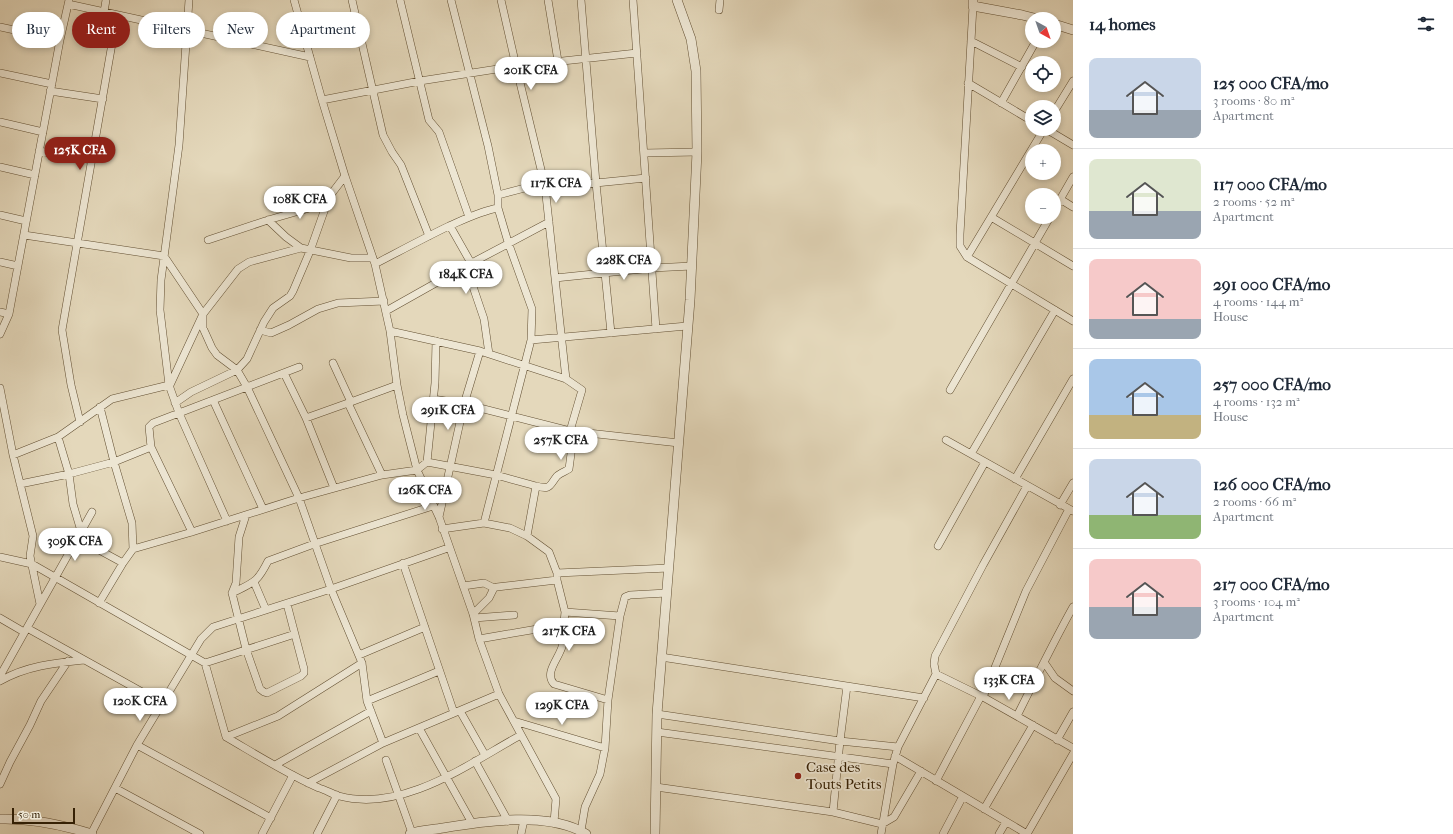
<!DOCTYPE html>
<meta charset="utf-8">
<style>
:root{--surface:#fff;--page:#f2f2f3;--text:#1f2937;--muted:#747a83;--line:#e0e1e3;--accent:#8f2418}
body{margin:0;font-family:"IM FELL French Canon",serif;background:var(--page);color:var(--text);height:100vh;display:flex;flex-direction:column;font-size:15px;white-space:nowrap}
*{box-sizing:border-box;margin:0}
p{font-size:13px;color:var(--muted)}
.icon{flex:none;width:22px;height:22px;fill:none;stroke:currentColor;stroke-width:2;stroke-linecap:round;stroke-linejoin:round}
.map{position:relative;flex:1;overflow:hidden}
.side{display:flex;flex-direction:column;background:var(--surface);width:380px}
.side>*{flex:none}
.guide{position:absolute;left:12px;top:12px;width:380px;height:36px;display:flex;gap:8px}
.needle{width:26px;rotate:140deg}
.controls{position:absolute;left:1025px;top:12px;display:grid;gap:8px}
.controls a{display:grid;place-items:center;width:36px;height:36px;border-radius:50%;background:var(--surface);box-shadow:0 2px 6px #0003;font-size:20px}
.scale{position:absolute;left:12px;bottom:10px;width:63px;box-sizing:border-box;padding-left:4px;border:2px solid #362105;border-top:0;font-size:11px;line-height:14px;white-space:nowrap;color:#362105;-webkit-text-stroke:3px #ede6d3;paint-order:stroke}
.price{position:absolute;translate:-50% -34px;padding:0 9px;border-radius:14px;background:#fff;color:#222;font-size:13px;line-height:26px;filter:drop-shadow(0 1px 2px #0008)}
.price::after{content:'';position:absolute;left:50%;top:24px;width:12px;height:9px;margin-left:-6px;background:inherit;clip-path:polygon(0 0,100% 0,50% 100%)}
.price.active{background:var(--accent);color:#fff}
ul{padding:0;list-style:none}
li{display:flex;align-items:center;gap:12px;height:100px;padding:0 16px}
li+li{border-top:1px solid var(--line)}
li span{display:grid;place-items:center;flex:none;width:112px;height:80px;border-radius:8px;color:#555}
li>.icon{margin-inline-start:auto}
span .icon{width:48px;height:48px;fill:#fffc;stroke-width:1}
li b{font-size:17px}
h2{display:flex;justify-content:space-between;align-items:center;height:48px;padding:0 16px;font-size:17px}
.tag{padding:0 14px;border-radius:18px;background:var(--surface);box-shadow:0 2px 6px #0003;font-size:14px;line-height:36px}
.tag.active{background:var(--accent);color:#fff}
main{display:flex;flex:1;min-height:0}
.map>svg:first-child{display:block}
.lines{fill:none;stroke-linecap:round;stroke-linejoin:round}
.minor-casing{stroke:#624f32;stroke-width:8}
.tertiary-casing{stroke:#624f32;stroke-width:10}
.minor{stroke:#ede6d3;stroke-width:7}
.tertiary{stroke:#ede6d3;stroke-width:9}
.poi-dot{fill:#8f2418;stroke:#ede6d3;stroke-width:1.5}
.labels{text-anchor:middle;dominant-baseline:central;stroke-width:3.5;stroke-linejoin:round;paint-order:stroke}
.poi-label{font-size:15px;fill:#362105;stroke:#ede6d3;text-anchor:start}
</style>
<main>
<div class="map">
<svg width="1073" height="834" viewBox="0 0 1073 834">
<rect width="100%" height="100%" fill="#e4d8bb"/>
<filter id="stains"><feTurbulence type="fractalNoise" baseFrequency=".005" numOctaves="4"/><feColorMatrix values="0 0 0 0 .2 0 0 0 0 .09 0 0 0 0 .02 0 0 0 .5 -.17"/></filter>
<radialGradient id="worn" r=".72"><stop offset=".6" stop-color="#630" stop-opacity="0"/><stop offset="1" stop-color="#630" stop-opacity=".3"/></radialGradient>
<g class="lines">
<g class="minor-casing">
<path id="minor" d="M 189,0 L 179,145 L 161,280 L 160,310 L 169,385 L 179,413 L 227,521
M 294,0 L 322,100 L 345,176 L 375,264 L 390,331 L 397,385 L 403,415 L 417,470 L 439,517 L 473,614 L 479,639 L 499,694 L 556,799 L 554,822
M 352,0 L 383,135 L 392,152 L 401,165 L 429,236
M 400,0 L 429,120 L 439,132 L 469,217
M 451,0 L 488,146 L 498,195 L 498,208 L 508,242 L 532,309 L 531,340 L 484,523
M 501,0 L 516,66 L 545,186 L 566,379
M 548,0 L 558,61
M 581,0 L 596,183 L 611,333
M 633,0 L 656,329
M 68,4 L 310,57
M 973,6 L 960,234 L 960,246 L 967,257 L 1073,321
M 719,10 L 720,0
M 104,12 L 106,0
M 0,27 L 60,40
M 971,41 L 1022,67
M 0,73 L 52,84
M 968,83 L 1032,121
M 50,91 L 103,99
M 322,100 L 420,81 L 516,66 L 637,53
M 1001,103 L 1036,41
M 1054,112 L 1073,81
M 0,122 L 43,132
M 1046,129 L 1073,145
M 39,151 L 92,160
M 644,153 L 697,152
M 0,167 L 35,175
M 545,188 L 646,178
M 498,195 L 544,183
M 1060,199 L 1073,207
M 1054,210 L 1073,177
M 0,215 L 26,221
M 991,217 L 1073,266
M 268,220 L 286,237 L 301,248 L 351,258 L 373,258
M 450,226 L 471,263
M 24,235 L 164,256 L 203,314 L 203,328 L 212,348 L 217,355 L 237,370 L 247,387 L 299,498 L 331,589 L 362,663 L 367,701 L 383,743
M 208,240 L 268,220 L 327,203
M 967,257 L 1044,129
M 0,262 L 18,266
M 375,264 C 400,251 424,238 449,226 C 465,219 481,211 498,208
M 466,266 L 484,319 L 489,354
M 555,278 L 652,268 L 692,266
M 386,311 L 466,266 L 549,222
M 0,312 L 9,314
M 260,330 L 271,333 L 289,325 L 318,309 L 338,303 L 384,301
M 390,331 L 480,351 L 566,379 L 582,390 L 570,431
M 0,334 L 9,314 L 60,40 L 69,0
M 531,340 L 687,326
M 333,363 L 351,402
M 284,373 L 306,418 L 334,488
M 170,385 L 203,314 L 238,269 L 249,262 L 301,248
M 0,388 L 13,455 L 33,536 L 30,556 L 40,604
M 950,390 L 1050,217
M 433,399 L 464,404 L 570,431 L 679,443
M 213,400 L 263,509
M 175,403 L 191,392 L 237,370 L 247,359 L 264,322 L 273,308 L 290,296 L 293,291 L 310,251 L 327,203 L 332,193 L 345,176
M 306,418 L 348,403
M 80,422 L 71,385 L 62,330 L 117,15
M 946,440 L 1073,511
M 971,454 L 1055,310
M 13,455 L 58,437 L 112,399 L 169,385
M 427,462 L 496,475 L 536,486 L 527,536
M 382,475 L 348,403 L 397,385
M 1015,479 L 1073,379
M 20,484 L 69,474 L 58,437
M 536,486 C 551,490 549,486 557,476 C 560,473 566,471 569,469 L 574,431
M 1060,505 L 1073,483
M 246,515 L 239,537 L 236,583 L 232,593 L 246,649 L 260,689 L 264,692 L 267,693 L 301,676 L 304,673 L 304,669 L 287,604
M 439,517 L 464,404 L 480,351
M 442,529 L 484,523 L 510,528 L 527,536 L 549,552 L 557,573 L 557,580 L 565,612 L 564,622 L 558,627 L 543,628 L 479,639
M 81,531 L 73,504 L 69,474 L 114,462 L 100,407
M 192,532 L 151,447 L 149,427 L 153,423 L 299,367
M 77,538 L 123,563
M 938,546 L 985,462
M 133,549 L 192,532 L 299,498 L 382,475 L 417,470 L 427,462 L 435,383 L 436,341
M 0,557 L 32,564 L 205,663 L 226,737 C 257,755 287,774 319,788 C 326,790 332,794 339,796 C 403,813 468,764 521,735
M 403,563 L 454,713
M 557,573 L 669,568
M 254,582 L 266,610
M 463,586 L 484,583 L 494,588
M 232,593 C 254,582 257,583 268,561 L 314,544 L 433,506
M 99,603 L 123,563 L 133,549 L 132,523 L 114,462 L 151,447
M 565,612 L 620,616
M 473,614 L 489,598 L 494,588 L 497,587 L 557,580
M 0,618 L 24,632
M 474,618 L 514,615
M 558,627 C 560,632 563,638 563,643 C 561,657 543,672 554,684 L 608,700
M 27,628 L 162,703
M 359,655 L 425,627
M 661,657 L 924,698
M 1044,662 L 1055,678 L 1073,691
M 205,663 L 295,634
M 936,674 L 983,697 L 1073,748
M 0,676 L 92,512
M 0,681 C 26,666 54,663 84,660
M 983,697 L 1026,591 L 1069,509
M 367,701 L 439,671
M 460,711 L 485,755
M 657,714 L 840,741 L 898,747
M 1017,716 C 1035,680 1053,643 1073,607
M 514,721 L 605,748
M 419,728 L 472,823
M 657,732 L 893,764
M 226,737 L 278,716 L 362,663
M 1057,740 L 1073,712
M 137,745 L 271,818
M 895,756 L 1027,834
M 386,760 L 412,833
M 475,761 L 508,821
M 275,765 L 371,711
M 936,781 L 981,696
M 308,783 L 383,743 L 499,694
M 0,784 L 10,762 L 30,725 L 41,701 L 68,661
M 656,787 L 833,812 L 882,824 L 894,817 L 921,771
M 115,788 L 200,834
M 984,809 L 1033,725
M 833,812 L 840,741 L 847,686
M 581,831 L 585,807 L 600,774 L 605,748 L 608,700 L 620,616 L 625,597 L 630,595 L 667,593
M 91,834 L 137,745 L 201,639 L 213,627 L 331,589 L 448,548
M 262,834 L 293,775
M 317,834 L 337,795
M 521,834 L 524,820
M 881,834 L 893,764 L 898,747 L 936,674 L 934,664 L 935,656 L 983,565 L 1027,486
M 943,834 L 963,796
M 999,834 L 1006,822
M 1027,834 L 1073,754"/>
</g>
<g class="tertiary-casing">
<path id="tertiary" d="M 973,0 L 973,6 L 1022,15 L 1038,19
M 1054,24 L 1073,30
M 0,819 C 31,818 63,825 92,834
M 410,834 C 420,830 432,830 443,828 C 484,821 549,811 586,834
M 655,834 L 657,714 L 690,300 L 697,152 L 696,71 L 691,39 L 677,0"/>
</g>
<use href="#minor" class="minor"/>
<use href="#tertiary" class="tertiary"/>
</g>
<circle class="poi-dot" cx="798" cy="776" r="4"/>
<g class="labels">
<g class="poi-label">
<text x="806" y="767">Case des<tspan x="806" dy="17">Touts Petits</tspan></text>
</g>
</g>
<rect width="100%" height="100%" filter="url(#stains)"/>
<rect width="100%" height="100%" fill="url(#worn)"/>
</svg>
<div class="controls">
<a><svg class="needle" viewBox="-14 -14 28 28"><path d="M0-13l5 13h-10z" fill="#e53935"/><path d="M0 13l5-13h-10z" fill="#747a83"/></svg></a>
<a><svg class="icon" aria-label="locate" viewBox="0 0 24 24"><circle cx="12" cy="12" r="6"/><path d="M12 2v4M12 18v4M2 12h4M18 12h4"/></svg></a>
<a><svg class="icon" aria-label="layers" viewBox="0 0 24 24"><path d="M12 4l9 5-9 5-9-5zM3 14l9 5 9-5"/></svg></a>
<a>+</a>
<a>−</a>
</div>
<div class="scale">50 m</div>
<b class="price" style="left:531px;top:91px">201K CFA</b>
<b class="price active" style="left:80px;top:171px">125K CFA</b>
<b class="price" style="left:556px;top:204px">117K CFA</b>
<b class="price" style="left:300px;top:220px">108K CFA</b>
<b class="price" style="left:624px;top:281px">228K CFA</b>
<b class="price" style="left:466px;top:295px">184K CFA</b>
<b class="price" style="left:448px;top:431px">291K CFA</b>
<b class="price" style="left:561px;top:461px">257K CFA</b>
<b class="price" style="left:425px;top:511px">126K CFA</b>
<b class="price" style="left:75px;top:562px">309K CFA</b>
<b class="price" style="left:569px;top:652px">217K CFA</b>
<b class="price" style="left:1009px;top:701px">133K CFA</b>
<b class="price" style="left:140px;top:722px">120K CFA</b>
<b class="price" style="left:562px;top:726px">129K CFA</b>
<div class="guide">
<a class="tag">Buy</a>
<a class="tag active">Rent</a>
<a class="tag">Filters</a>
<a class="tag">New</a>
<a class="tag">Apartment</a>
</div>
</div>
<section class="side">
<h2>14 homes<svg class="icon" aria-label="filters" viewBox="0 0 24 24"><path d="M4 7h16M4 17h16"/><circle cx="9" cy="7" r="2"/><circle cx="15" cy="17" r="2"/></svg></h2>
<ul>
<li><span style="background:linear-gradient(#c9d6e8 65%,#9aa5b1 0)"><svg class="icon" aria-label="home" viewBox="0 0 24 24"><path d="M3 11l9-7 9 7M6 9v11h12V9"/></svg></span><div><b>125 000 CFA/mo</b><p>3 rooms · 80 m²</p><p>Apartment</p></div></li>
<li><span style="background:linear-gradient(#dfe7d0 65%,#9aa5b1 0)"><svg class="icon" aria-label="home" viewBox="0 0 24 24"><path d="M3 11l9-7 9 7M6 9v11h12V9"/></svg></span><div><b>117 000 CFA/mo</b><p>2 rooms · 52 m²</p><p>Apartment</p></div></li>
<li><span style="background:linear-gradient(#f6c9c9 75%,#9aa5b1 0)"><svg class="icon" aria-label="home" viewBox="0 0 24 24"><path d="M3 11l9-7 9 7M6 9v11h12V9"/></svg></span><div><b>291 000 CFA/mo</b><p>4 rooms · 144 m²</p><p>House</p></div></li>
<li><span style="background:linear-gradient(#a9c7e8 70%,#c2b280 0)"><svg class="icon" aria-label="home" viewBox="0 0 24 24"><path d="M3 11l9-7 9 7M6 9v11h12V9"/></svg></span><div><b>257 000 CFA/mo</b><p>4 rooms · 132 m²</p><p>House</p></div></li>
<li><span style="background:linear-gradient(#c9d6e8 70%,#8fb573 0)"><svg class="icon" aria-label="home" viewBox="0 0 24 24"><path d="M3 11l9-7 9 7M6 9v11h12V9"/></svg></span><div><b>126 000 CFA/mo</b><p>2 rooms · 66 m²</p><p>Apartment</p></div></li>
<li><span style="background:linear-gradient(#f6c9c9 60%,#9aa5b1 0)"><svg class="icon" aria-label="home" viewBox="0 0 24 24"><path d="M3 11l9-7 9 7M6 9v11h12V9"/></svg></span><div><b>217 000 CFA/mo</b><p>3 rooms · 104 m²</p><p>Apartment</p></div></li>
</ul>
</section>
</main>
